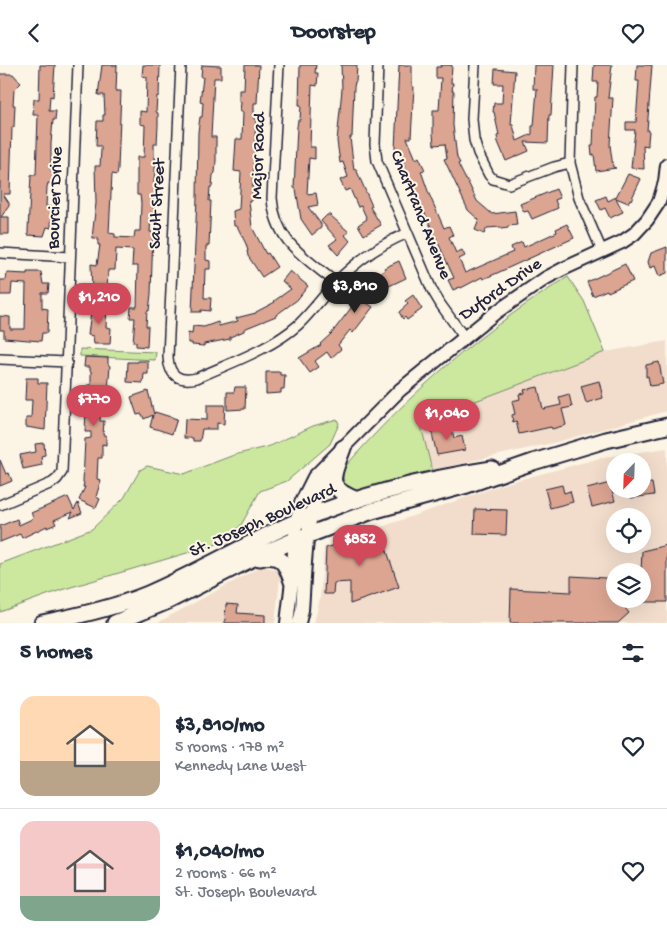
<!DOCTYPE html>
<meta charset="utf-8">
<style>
:root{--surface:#fff;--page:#f2f2f3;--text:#1f2937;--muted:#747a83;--line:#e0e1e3;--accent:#d1495b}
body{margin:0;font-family:"Gochi Hand",sans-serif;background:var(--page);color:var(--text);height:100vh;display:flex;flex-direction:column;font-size:19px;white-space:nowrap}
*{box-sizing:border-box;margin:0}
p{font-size:16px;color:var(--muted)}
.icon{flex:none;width:28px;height:28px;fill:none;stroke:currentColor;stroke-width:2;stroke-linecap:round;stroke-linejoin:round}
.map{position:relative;height:558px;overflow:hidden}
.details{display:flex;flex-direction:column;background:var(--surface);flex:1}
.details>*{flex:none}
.needle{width:32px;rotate:203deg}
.buttons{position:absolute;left:606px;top:388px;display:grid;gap:10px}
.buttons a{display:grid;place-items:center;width:45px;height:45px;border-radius:50%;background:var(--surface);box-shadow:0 5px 20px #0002;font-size:25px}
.price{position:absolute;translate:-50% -42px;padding:0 11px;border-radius:18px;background:var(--accent);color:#fff;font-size:16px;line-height:32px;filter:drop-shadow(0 1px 2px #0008)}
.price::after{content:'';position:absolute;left:50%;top:30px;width:15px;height:11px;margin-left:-8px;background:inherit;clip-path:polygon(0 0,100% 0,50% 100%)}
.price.selected{background:#222;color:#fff}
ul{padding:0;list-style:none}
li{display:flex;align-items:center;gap:15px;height:125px;padding:0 20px}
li+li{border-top:1px solid var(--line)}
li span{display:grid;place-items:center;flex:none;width:140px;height:100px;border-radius:15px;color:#555}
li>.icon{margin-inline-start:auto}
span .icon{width:60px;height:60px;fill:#fffc;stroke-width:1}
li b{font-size:21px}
h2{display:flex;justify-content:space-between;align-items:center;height:60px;padding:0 20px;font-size:21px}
header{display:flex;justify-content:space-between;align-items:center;height:65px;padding:0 20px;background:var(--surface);font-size:22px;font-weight:700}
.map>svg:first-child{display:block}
.built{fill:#f2ddcc;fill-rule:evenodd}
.green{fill:#cce89f;stroke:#77856d}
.building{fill:#dba591;stroke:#22223b}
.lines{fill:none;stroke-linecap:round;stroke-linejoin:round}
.street-casing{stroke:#22223b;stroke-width:12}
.secondary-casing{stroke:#22223b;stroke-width:16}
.primary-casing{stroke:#22223b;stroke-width:19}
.street{stroke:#fcf5e5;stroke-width:9}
.secondary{stroke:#fcf5e5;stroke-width:12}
.primary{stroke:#fcf5e5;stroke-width:15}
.labels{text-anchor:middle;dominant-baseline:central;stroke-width:4;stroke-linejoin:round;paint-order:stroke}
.street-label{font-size:18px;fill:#22223b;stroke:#fcf5e5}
</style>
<header><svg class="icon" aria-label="back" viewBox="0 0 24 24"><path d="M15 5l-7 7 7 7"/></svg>Doorstep<svg class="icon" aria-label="heart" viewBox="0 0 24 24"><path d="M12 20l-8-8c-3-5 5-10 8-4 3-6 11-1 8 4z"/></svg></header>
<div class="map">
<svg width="667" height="558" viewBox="0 0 667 558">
<rect width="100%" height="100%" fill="#fcf5e5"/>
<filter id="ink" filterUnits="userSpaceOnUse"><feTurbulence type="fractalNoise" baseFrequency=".02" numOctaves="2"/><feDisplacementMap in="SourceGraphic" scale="10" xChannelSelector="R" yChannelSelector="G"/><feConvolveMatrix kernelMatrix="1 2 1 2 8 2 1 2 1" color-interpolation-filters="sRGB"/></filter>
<g filter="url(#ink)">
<path class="built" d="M 667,276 L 667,346 L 557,377 L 432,405 L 419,353 L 457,343 L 605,287 Z
M 667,383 L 667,558 L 314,558 L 320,533 L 324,482 L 507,418 L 604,392 ZM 615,396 L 642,396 L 642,424 L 615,424 ZM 615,451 L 642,451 L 642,479 L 615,479 ZM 615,506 L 642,506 L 642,534 L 615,534 Z
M 262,501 L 281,506 L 275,558 L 157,558 Z"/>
<path class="green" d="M 568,212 L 584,236 L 605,287 L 457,343 L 419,353 L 432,405 L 362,425 C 347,427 339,416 345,402 C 409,328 485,263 568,212 Z
M 80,284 L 156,287 L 155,295 L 80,291 Z
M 337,354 L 339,359 L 330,379 L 287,416 L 260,426 L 241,460 L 221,478 L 61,525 L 0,547 L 0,499 L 92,464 L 124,433 L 140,405 L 147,401 L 184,409 L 234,390 L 270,381 L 313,361 Z"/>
<path class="building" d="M 40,0 L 55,0 L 53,32 L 50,31 L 49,46 L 56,46 L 55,55 L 53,55 L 51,79 L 51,106 L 54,106 L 53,119 L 48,118 L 47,122 L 46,141 L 52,142 L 51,163 L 47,162 L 44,171 L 28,170 L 28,165 L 31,110 L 36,110 L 38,50 L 33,50 L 34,34 L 39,34 Z
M 102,0 L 117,0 L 116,26 L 121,26 L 118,104 L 117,110 L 112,109 L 109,168 L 115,169 L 115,172 L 134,173 L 135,166 L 140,166 L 141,138 L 140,130 L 137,130 L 137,92 L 144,92 L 145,60 L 140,59 L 140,46 L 146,47 L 147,12 L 142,11 L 143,0 L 160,0 L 159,31 L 157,31 L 156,47 L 158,48 L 158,60 L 157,79 L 154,79 L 154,93 L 156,93 L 154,118 L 158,120 L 157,129 L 154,129 L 154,150 L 151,150 L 150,167 L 153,167 L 151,229 L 149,246 L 147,246 L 146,261 L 148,261 L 147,282 L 136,281 L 136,277 L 133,277 L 135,253 L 130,253 L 131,242 L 137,242 L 138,201 L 132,201 L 133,185 L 116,184 L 115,205 L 108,205 L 107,228 L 92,227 L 91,199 L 97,200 L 100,180 L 98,180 L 98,173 L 92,173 L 96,138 L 95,101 L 100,101 L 101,85 L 101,81 L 96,81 L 97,56 L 103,56 L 103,50 L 105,50 L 104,30 L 98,30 Z
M 202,0 L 221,1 L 221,13 L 214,13 L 211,72 L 216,72 L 216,96 L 215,108 L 213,110 L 212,122 L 210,122 L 209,136 L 211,136 L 210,158 L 209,181 L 206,181 L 206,195 L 210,196 L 210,204 L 205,204 L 204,233 L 211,233 L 210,246 L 201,245 L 201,247 L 192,247 L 197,133 L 198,67 L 200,52 L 202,52 L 203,38 L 200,37 L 203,12 L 201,12 Z
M 245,0 L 259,0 L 257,38 L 254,38 L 254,54 L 256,54 L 252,136 L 249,136 L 252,162 L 266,189 L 268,188 L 277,202 L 262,212 L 248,191 L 247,186 L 248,186 L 246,179 L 237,161 L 234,161 L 233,146 L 239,144 L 241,107 L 234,106 L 236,74 L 242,74 L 243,47 L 240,47 L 241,37 L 239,37 L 239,25 L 244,25 Z
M 300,0 L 316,0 L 315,8 L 318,8 L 317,21 L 312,20 L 310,82 L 315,82 L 315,94 L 309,93 L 307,129 L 316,128 L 318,140 L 308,142 L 321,159 L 321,163 L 312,170 L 301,154 L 296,124 L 294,123 L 297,62 L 298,55 L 300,55 L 301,40 L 299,40 Z
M 341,0 L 357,0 L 356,17 L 355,17 L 354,22 L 352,72 L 350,72 L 354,105 L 356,104 L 372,141 L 370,142 L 381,160 L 364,170 L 358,160 L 367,154 L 361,141 L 358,142 L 350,124 L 345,126 L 340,115 L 348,112 L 343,97 L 340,98 L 337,76 L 342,24 Z
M 399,0 L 412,0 L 412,21 L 414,22 L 411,73 L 407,73 L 416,94 L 419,92 L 425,105 L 421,106 L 429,129 L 444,163 L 449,161 L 453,170 L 449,172 L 456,188 L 462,185 L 465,191 L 459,194 L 465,208 L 513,187 L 511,182 L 522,177 L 524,182 L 557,167 L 556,164 L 567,159 L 574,173 L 495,209 L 483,214 L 482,212 L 461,223 L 460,222 L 453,225 L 448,215 L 454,213 L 411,118 L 404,100 L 397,84 L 395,84 Z
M 441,0 L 452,0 L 451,18 L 453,18 L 452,26 L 454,26 L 453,60 L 457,93 L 460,98 L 458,99 L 466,115 L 467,115 L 477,136 L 492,149 L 515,146 L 517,160 L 508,161 L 508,163 L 501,164 L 501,162 L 487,163 L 484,169 L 475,165 L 479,155 L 468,145 L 444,94 L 447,93 L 445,79 L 434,80 L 433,68 L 433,45 L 439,45 L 441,13 L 436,13 L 436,2 L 441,2 Z
M 534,0 L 554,0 L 551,50 L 549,50 L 548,78 L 525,77 L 529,86 L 506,96 L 498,77 L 497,71 L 499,70 L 494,47 L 493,47 L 494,38 L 502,38 L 503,19 L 494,19 L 495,4 L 515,6 L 511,60 L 513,60 L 517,76 L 532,69 L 532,61 L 534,61 L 537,24 L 533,24 Z
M 594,0 L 612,0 L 608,33 L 613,33 L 610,80 L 613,102 L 616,103 L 596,106 L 594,89 L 592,90 L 591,81 L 593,81 L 595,32 L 597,32 L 598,17 L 593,17 Z
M 637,0 L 652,0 L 647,66 L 649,66 L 648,77 L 648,81 L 643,80 L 644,104 L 631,103 L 635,65 L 626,65 L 626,57 L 636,57 L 639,16 L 636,16 Z
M 0,9 L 13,9 L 21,18 L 14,25 L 13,40 L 15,40 L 14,62 L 12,62 L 10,129 L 3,129 L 9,138 L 9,141 L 1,152 L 9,152 L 9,169 L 0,169 Z
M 628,109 L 641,114 L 631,135 L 630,134 L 628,138 L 616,133 L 623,147 L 610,153 L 605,143 L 601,145 L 596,135 L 606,131 L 608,136 L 616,132 Z
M 556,124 L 560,133 L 555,135 L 558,143 L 532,154 L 528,146 L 524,147 L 520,139 Z
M 327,150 L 330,150 L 349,167 L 345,170 L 350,176 L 338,190 L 329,180 L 337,174 L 321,156 Z
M 667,182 L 667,208 L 659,211 L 655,201 L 650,203 L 648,197 L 651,188 Z
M 399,196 L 406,213 L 387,222 L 388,224 L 367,238 L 373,242 L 353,268 L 350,265 L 338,280 L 341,284 L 331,293 L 327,287 L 315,296 L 319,302 L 310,308 L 299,293 L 321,280 L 320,279 L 331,269 L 351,243 L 353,238 L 366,217 L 385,205 L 384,203 Z
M 625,199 L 633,216 L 608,227 L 607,225 L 593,231 L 587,217 Z
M 290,206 L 308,221 L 297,235 L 276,250 L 276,251 L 244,264 L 244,266 L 230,272 L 230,274 L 204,279 L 204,281 L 192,280 L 192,278 L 188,278 L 188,268 L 192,269 L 193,261 L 204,262 L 218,257 L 219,261 L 238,256 L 236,253 L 256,248 L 256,247 L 275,237 L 274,236 L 291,224 L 282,216 Z
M 27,207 L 41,207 L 43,219 L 49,219 L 48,228 L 42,228 L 42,243 L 48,244 L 47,268 L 42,268 L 41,276 L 4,273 L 4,265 L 0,265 L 0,251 L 10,252 L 10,264 L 25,264 L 26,219 L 12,218 L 11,230 L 0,230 L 0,215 L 6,215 L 7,208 L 27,209 Z
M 413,230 L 422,244 L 407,255 L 405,252 L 403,254 L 399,247 L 408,239 L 405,236 Z
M 92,239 L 107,240 L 106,262 L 111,263 L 110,279 L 94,279 L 93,271 L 88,270 Z
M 85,292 L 108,293 L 108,299 L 110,301 L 108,326 L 105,325 L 105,338 L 101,338 L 100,356 L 104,356 L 103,370 L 106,370 L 106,380 L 102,379 L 102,393 L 98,393 L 97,414 L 101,415 L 96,432 L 100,434 L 96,443 L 79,435 L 85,422 L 83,422 L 84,418 L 83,417 L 85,374 L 91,373 L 91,367 L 85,367 L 87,320 L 91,320 L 91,306 L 90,306 L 90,302 L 84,302 Z
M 138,296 L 148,296 L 148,309 L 144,309 L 143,318 L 127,317 L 128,297 L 138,297 Z
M 659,297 L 663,319 L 650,321 L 648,311 L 646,312 L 646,300 Z
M 266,307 L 280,307 L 280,310 L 285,310 L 284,324 L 281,324 L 281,328 L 266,329 Z
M 26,313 L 38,313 L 38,318 L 47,318 L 45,365 L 26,362 L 26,353 L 31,353 L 32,335 L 25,335 Z
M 599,316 L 603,333 L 586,338 L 581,321 Z
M 235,322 L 246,322 L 245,344 L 227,345 L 227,327 L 234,327 Z
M 538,322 L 543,344 L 561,340 L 559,332 L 569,329 L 572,342 L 562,344 L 566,360 L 552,364 L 551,362 L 519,369 L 516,356 L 513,357 L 512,350 L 515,349 L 512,336 L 520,334 L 519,329 L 525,328 L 524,325 Z
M 148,326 L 154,349 L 155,347 L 177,354 L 172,369 L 150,362 L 153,350 L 144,354 L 142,349 L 137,350 L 131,332 Z
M 207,340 L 225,340 L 224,359 L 217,358 L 217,364 L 202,364 L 200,376 L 193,376 L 193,373 L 184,373 L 185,354 L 207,355 Z
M 451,360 L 454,373 L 462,371 L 465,385 L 437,390 L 431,364 Z
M 44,378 L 45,390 L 41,391 L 42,400 L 23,404 L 20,390 L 36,387 L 35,379 Z
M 0,395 L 6,409 L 9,408 L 12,416 L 0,421 Z
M 610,418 L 615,436 L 592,442 L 587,424 Z
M 652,418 L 654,430 L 631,433 L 630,424 L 642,424 L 642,419 Z
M 562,420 L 564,428 L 570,426 L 573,437 L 550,443 L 545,424 Z
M 68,432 L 74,445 L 78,438 L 82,448 L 70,453 L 73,447 L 54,455 L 56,459 L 47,463 L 47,461 L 22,473 L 20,469 L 0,477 L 0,461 L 17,454 L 19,460 L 32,454 L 33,452 L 31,448 Z
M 475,444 L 507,445 L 506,470 L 474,469 Z
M 380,465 L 399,522 L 350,539 L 350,517 L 334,518 L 333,529 L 324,529 L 326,483 Z
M 667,480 L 667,537 L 642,537 L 642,506 L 641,506 L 642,486 Z
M 571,511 L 606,513 L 615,523 L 615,534 L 621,534 L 621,538 L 629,548 L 618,558 L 510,558 L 511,524 L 571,527 Z
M 226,539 L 238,540 L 237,548 L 265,550 L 265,558 L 225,558 Z"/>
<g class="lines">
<g class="street-casing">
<path id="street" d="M 181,0 L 168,292 C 169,311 179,317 197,313 C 230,298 271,284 298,260 C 312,247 323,231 336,217 C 357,196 380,179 408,168
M 279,0 L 272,133 C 275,177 305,192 336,218
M 378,0 L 375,79 L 377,96 L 432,225 L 441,240 L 464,272
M 475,0 L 472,54 L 474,75 L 478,88 L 489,110 L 493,114 L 509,119 L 554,102 L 570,98
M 573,0 L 570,98 L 579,133 L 602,186
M 0,188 L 70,192
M 0,294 L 67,297
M 0,440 L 52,418 L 57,414 L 62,407 L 78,0"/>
</g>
<g class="secondary-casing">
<path id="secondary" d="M 287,558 L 292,516 L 296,457 L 301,438 L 314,412 L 400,325 L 495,248 L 546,213 L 563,204 L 622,177 L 634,169 L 647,155 L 659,137 L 665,117 L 667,100
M 299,558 L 302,545 C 306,495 303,445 331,402"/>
</g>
<g class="primary-casing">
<path id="primary" d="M 343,383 C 333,411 323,422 357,435
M 260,493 C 281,487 286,499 292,516
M 42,558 C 78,551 114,543 148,529 C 199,507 247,478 298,456 C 360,430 426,414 492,404
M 115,558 L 168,536 L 249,495 L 295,475 L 372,446 L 467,420 L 533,397 L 606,375 L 667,361"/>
</g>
<use href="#street" class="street"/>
<use href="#secondary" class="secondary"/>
<use href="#primary" class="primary"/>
</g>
</g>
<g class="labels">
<g class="street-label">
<text transform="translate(259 91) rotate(-88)">Major Road</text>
<text transform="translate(56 133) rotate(-88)">Bourcier Drive</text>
<text transform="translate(158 139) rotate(-87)">Sault Street</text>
<text transform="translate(420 150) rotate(68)">Chartrand Avenue</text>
<text transform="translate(501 225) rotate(-35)">Duford Drive</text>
<text transform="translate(263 456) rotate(-24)">St. Joseph Boulevard</text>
</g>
</g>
</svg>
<div class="buttons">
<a><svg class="needle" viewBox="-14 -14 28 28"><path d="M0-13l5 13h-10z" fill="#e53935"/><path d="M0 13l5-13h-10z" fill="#747a83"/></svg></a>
<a><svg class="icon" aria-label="locate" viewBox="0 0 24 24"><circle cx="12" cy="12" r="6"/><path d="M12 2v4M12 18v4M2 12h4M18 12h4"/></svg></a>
<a><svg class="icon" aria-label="layers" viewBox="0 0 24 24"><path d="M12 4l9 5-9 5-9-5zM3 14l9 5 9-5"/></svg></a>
</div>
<b class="price selected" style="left:355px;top:249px">$3,810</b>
<b class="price" style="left:99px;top:260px">$1,210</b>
<b class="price" style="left:94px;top:362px">$770</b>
<b class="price" style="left:447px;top:376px">$1,040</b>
<b class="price" style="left:360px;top:502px">$852</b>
</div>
<section class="details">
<h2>5 homes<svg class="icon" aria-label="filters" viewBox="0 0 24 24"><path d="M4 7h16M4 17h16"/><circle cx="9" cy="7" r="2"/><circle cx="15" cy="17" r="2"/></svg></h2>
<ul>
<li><span style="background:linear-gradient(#ffd9b3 65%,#b9a48a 0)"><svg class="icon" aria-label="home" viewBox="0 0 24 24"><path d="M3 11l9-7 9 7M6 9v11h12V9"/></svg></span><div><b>$3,810/mo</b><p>5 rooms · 178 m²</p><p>Kennedy Lane West</p></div><svg class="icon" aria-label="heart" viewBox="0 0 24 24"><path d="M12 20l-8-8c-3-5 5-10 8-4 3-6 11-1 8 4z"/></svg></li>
<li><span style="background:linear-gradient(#f6c9c9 75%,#7fa58c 0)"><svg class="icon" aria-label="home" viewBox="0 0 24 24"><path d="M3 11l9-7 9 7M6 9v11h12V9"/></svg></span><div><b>$1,040/mo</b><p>2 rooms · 66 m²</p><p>St. Joseph Boulevard</p></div><svg class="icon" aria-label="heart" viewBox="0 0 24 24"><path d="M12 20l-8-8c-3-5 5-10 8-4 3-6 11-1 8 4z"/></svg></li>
</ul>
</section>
